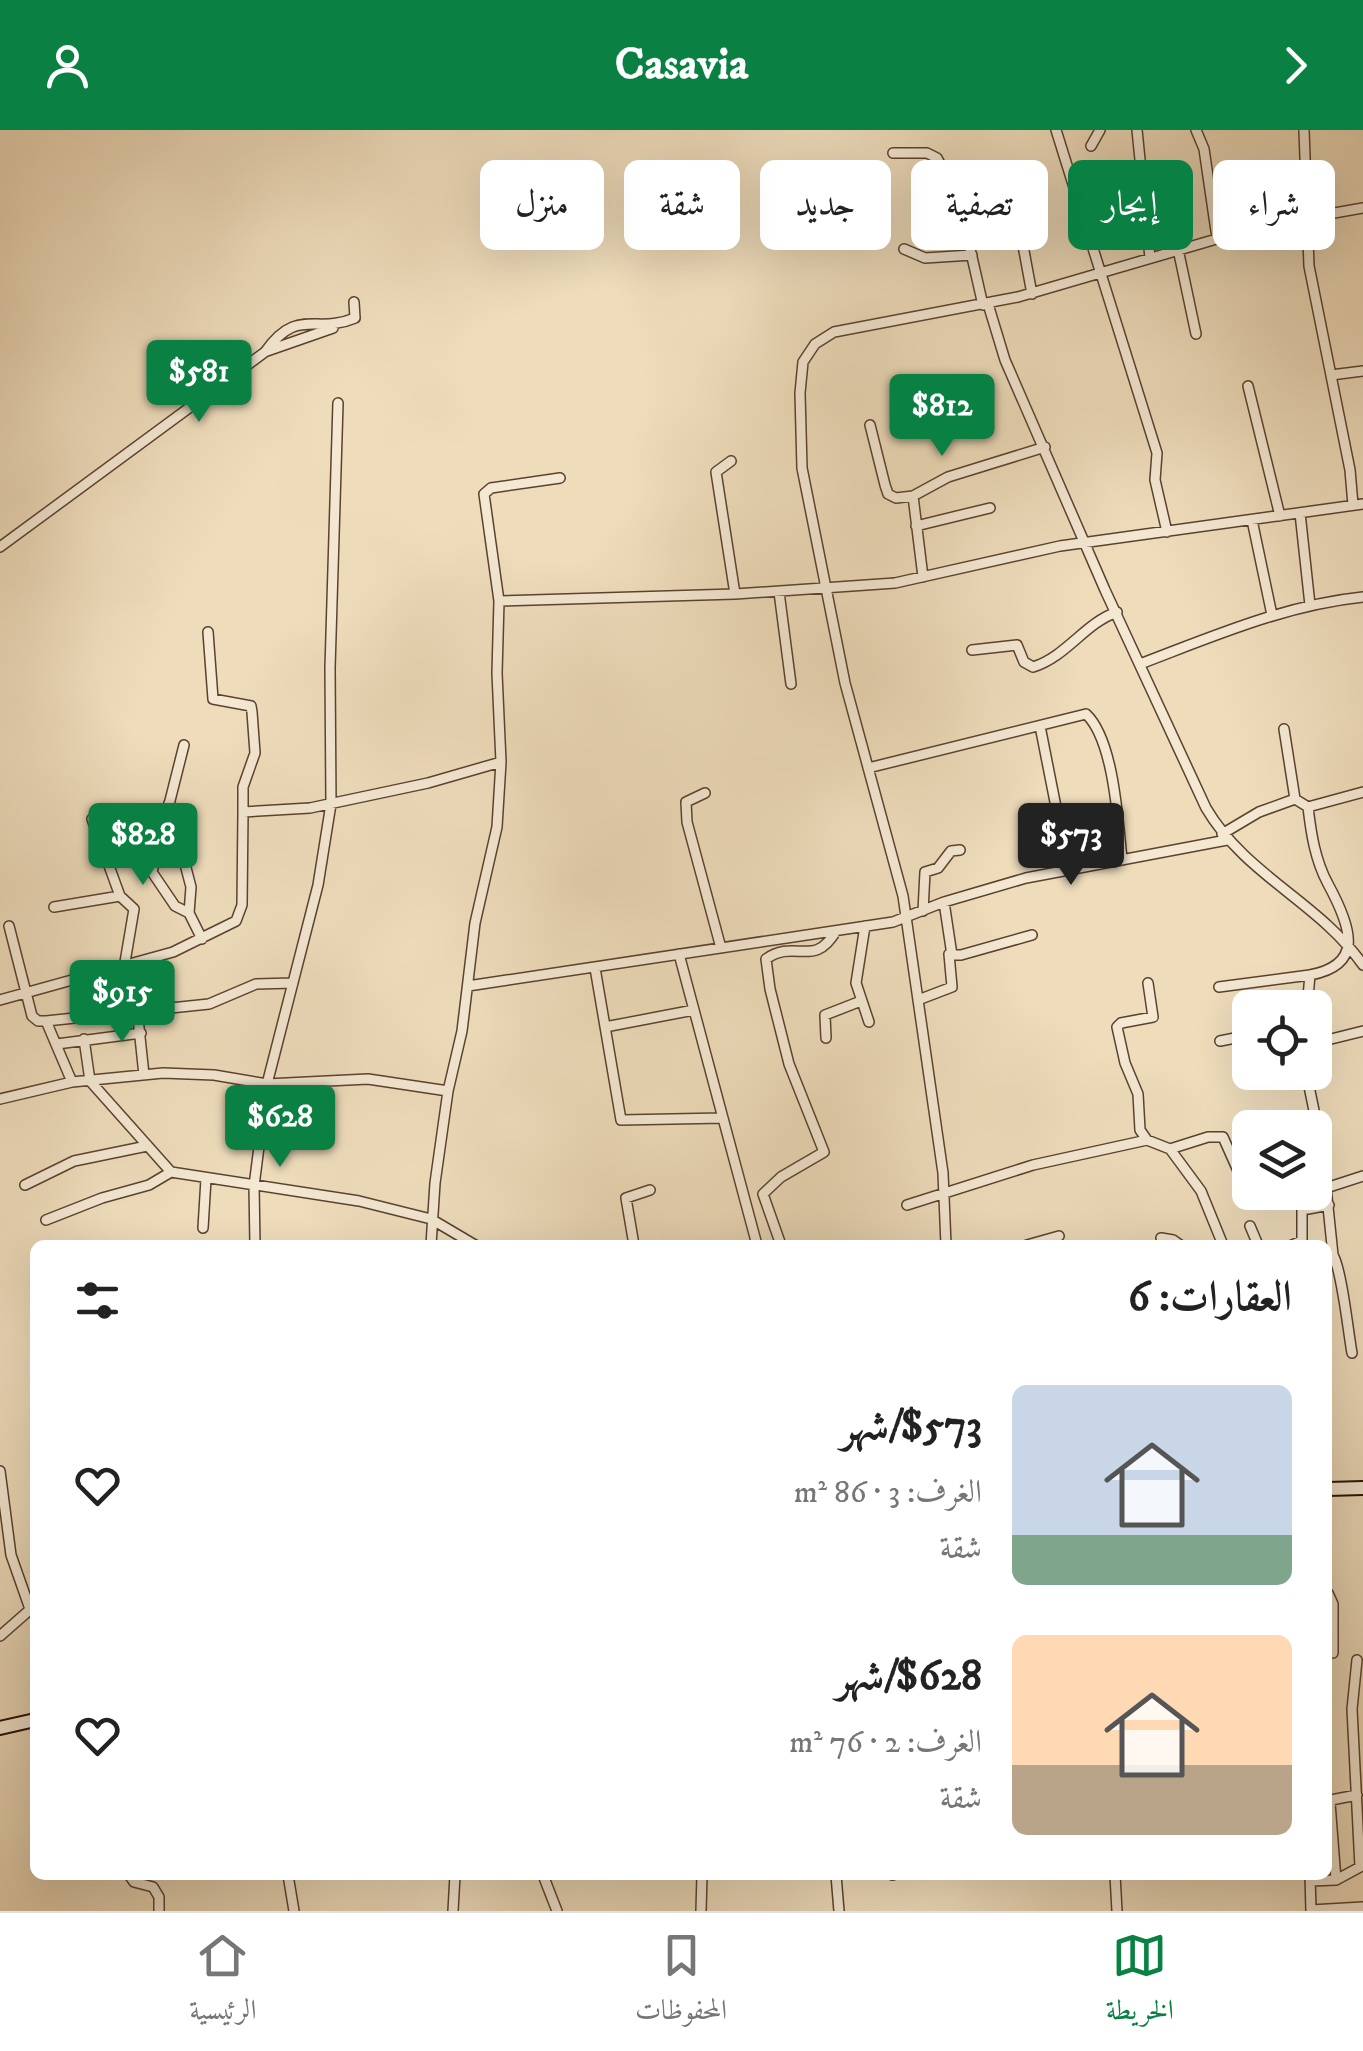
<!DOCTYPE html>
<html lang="ar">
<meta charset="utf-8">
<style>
:root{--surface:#fff;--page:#f6f6f6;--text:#222;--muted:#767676;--line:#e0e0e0;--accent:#0b8043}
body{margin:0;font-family:"IM FELL DW Pica",Amiri,serif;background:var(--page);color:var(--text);direction:rtl;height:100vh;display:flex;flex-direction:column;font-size:38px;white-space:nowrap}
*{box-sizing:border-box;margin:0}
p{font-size:32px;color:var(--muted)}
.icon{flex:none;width:55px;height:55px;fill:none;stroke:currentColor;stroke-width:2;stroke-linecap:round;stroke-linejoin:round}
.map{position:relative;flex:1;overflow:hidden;direction:ltr}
.details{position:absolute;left:30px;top:1110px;width:1302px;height:640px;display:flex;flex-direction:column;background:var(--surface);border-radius:15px;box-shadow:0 10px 40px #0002;direction:rtl}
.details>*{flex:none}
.banner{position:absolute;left:30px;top:30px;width:1305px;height:90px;direction:rtl;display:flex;gap:20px}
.tools{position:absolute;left:1232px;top:860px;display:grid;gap:20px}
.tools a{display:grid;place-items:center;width:100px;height:100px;border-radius:15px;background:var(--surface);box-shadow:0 10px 40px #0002;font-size:50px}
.price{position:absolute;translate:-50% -85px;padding:0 22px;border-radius:10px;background:var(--accent);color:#fff;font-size:32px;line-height:65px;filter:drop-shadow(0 2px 5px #0008)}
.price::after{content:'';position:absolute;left:50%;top:60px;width:30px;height:22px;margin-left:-15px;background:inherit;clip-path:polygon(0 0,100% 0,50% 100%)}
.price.current{background:#222;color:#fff}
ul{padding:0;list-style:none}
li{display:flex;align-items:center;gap:30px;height:250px;padding:0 40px}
li span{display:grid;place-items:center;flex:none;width:280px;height:200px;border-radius:15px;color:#555}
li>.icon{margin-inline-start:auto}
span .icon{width:120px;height:120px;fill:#fffc;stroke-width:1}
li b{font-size:42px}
h2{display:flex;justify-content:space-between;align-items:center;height:120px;padding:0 40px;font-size:42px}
.chip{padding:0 35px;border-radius:15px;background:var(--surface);box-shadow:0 10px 40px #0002;font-size:35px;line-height:90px}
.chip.current{background:var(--accent);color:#fff}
header{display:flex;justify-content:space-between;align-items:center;height:130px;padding:0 40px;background:var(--accent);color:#fff;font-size:45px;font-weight:700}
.tabs{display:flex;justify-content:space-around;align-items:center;height:140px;border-top:2px solid var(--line);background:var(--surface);font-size:28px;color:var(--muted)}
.tabs a{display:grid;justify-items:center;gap:5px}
.tabs .current{color:var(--accent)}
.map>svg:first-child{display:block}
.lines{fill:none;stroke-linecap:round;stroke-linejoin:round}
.street-casing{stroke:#5b422f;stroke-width:12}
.secondary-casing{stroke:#2a0e00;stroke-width:16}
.street{stroke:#f4e8d3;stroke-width:9}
.secondary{stroke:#f4e8d3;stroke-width:12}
</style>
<header><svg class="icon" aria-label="forward" viewBox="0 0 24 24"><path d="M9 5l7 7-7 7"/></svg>Casavia<svg class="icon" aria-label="person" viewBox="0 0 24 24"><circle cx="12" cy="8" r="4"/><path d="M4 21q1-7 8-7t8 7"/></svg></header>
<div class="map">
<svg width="1363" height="1781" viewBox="0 0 1363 1781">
<rect width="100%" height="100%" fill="#eedcbb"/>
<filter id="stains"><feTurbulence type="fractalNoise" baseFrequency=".002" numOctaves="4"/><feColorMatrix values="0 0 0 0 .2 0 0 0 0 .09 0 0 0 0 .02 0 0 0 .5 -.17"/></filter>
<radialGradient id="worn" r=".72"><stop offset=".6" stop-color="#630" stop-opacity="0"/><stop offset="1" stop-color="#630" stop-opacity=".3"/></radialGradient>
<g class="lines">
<g class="street-casing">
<path id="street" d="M 1056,0 L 1157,323 L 1155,350 L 1167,402
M 1137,0 L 1150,128
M 1196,0 L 1204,19 L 1217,108
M 1304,0 L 1309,136 L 1350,340 L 1353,375
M 1091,16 L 1100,0
M 893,23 L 927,23 L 937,28 C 963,74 971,125 983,175
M 1011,51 L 1032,164
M 904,119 L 925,128 L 972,125
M 1178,119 L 1196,204
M 988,174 L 1005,230 L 1105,460 L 1206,678 C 1246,746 1319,772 1363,835
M 267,221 L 333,198
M 1331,245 L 1363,241
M 1248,256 L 1280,386
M 870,295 L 885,355 L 888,364 L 896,368 L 913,366 L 948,347 L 1045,317
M 731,331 L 716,342 L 735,464
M 913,366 L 923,447
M 1300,383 L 1310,475
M 1252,390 L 1272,485
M 916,396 L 990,378
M 0,417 L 265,222 C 298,176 315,205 355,188 L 354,172
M 779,462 L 791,554
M 499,471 L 735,464 L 895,453 L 1060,416 L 1363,374
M 208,502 L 213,569 L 251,576 L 252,582 L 255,623 L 243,657 L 243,682
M 972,520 L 1017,515 L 1024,532 L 1033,537 C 1066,527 1085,493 1117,482
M 1140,534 C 1214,506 1285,475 1363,467
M 1040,596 L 1057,682
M 184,615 L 152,742 L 175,776 L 189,783
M 868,638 L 1086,584 C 1114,610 1118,692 1122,729
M 705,663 L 686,672 L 687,692 L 721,818
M 1295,669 L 1308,677 L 1363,662
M 169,673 L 191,757 L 189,783 L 202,809
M 92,689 L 120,766 L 134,779 L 124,838
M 1222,704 L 1259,682 L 1295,669 L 1284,599
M 944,772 L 952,825 L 961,825 L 1032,805
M 54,777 L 120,766
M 923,781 L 925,742 L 938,738 L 951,721 L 960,720
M 9,796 L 32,886 L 38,891 L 46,891 L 72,952
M 865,796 L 856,853 L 869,892
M 679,824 L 757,1115
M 595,838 L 621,990 L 723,988
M 121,839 L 129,880
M 468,856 L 893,792 L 944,772 L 1026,748 L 1227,710
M 1219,857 L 1310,845
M 0,870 L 173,822 L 236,791 L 242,775 L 243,682 L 310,678 L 428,653 L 501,632
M 918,870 L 952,857 L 949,824
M 1307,878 L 1310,845 C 1363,835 1353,800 1328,754 C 1315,730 1311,703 1308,677
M 137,879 L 144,945
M 46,891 L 209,874 L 256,854 L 293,853
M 605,897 L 694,880
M 826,908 L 825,885 L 861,871
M 84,909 L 90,951 L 171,1042 L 359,1071 L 431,1089 L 475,1115
M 1220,911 L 1250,905
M 1315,913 L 1363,901
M 57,914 L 141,903
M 1306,942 L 1322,1019 L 1333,1125 C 1342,1141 1348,1201 1352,1223
M 0,969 L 72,952 L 163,943 L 214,945 L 267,954 L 368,949 L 448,961
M 1147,1010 L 1140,1000 L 1138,964 L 1125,933 L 1117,897 L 1121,893 L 1153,887 L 1148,853
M 1170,1019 L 1208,1007 L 1223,1007 L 1239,1043 L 1250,1051
M 25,1055 L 74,1031 L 147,1016
M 1326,1058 L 1363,1046
M 1287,1062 L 1308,1079 L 1329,1075
M 907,1075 L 1033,1035 L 1147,1010 L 1170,1019 L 1201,1061 L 1223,1115
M 46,1090 L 102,1068 L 149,1055 L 171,1042
M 1250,1096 L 1258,1115
M 203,1098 L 206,1049
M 1161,1108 L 1173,1110 L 1180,1115
M 255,1115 L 254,1056 L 267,954 L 318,755 L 331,674 L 330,538 L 338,273
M 431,1115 L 435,1053 L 448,961 L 462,901 L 475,793 L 497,697 L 501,632 L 497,543 L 499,471 L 484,364 L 491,358 L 560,348
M 634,1115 L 626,1068 L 650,1060
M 781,1115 L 763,1064 L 781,1047 L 824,1022 L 789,934 L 770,859 L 766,829 C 795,808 814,839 836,801
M 946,1115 L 943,1043 L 903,766 L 845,553 L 802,338 L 800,263 L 803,232 L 815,214 L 834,202 L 1018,167 L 1261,96 L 1363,78
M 1027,1115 L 1059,1106
M 1292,1115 L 1302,1111 L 1302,1076
M 0,1341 L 11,1425 L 30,1479
M 1328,1463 L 1333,1474 L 1333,1523
M 0,1506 L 33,1477
M 129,1745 L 134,1752 L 153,1757 L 159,1767 L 159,1781
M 288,1745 L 294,1781
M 543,1745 L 557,1781
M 836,1745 L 839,1781
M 892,1745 L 893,1745
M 1115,1745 L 1117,1781
M 1310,1745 L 1311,1781
M 1336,1750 L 1330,1673 L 1331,1670 L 1357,1665
M 1311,1751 L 1336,1750 L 1360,1737 L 1352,1579 L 1357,1530
M 1311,1780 L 1363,1777
M 453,1781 L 455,1745
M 701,1781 L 702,1745"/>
</g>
<g class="secondary-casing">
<path id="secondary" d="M 1328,1359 L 1363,1358
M 0,1598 L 35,1590"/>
</g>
<use href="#street" class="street"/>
<use href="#secondary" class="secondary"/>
</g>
<rect width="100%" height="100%" filter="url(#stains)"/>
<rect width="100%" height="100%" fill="url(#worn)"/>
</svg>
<div class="tools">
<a><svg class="icon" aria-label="locate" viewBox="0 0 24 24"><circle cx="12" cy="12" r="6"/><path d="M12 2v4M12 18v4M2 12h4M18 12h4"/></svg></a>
<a><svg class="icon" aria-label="layers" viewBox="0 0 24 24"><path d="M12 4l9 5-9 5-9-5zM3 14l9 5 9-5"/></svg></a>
</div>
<b class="price" style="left:199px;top:295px">$581</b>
<b class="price" style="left:942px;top:329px">$812</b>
<b class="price" style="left:143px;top:758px">$828</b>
<b class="price current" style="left:1071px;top:758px">$573</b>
<b class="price" style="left:122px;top:915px">$915</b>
<b class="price" style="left:280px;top:1040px">$628</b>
<div class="banner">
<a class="chip">شراء</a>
<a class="chip current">إيجار</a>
<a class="chip">تصفية</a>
<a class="chip">جديد</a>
<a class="chip">شقة</a>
<a class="chip">منزل</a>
</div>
<section class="details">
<h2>العقارات: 6<svg class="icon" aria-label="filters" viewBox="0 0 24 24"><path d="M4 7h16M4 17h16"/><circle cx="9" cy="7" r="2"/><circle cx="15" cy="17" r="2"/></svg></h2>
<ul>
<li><span style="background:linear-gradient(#c9d6e8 75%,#7fa58c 0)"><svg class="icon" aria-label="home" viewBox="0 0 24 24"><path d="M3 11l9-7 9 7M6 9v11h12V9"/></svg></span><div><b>$573/شهر</b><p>الغرف: 3 · 86 m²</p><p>شقة</p></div><svg class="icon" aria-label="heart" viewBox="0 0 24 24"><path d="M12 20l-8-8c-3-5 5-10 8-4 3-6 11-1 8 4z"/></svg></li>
<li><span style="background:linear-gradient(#ffd9b3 65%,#b9a48a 0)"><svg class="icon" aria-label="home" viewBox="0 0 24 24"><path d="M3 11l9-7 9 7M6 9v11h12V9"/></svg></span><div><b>$628/شهر</b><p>الغرف: 2 · 76 m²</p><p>شقة</p></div><svg class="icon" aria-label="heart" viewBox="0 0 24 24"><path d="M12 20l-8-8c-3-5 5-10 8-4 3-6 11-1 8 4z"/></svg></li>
</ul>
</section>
</div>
<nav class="tabs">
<a class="current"><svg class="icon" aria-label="map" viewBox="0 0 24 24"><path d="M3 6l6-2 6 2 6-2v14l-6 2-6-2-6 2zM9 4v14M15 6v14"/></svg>الخريطة</a>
<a><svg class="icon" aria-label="saved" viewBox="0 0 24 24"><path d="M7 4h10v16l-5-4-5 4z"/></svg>المحفوظات</a>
<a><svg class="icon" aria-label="home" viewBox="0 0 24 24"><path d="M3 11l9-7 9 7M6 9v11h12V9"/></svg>الرئيسية</a>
</nav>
